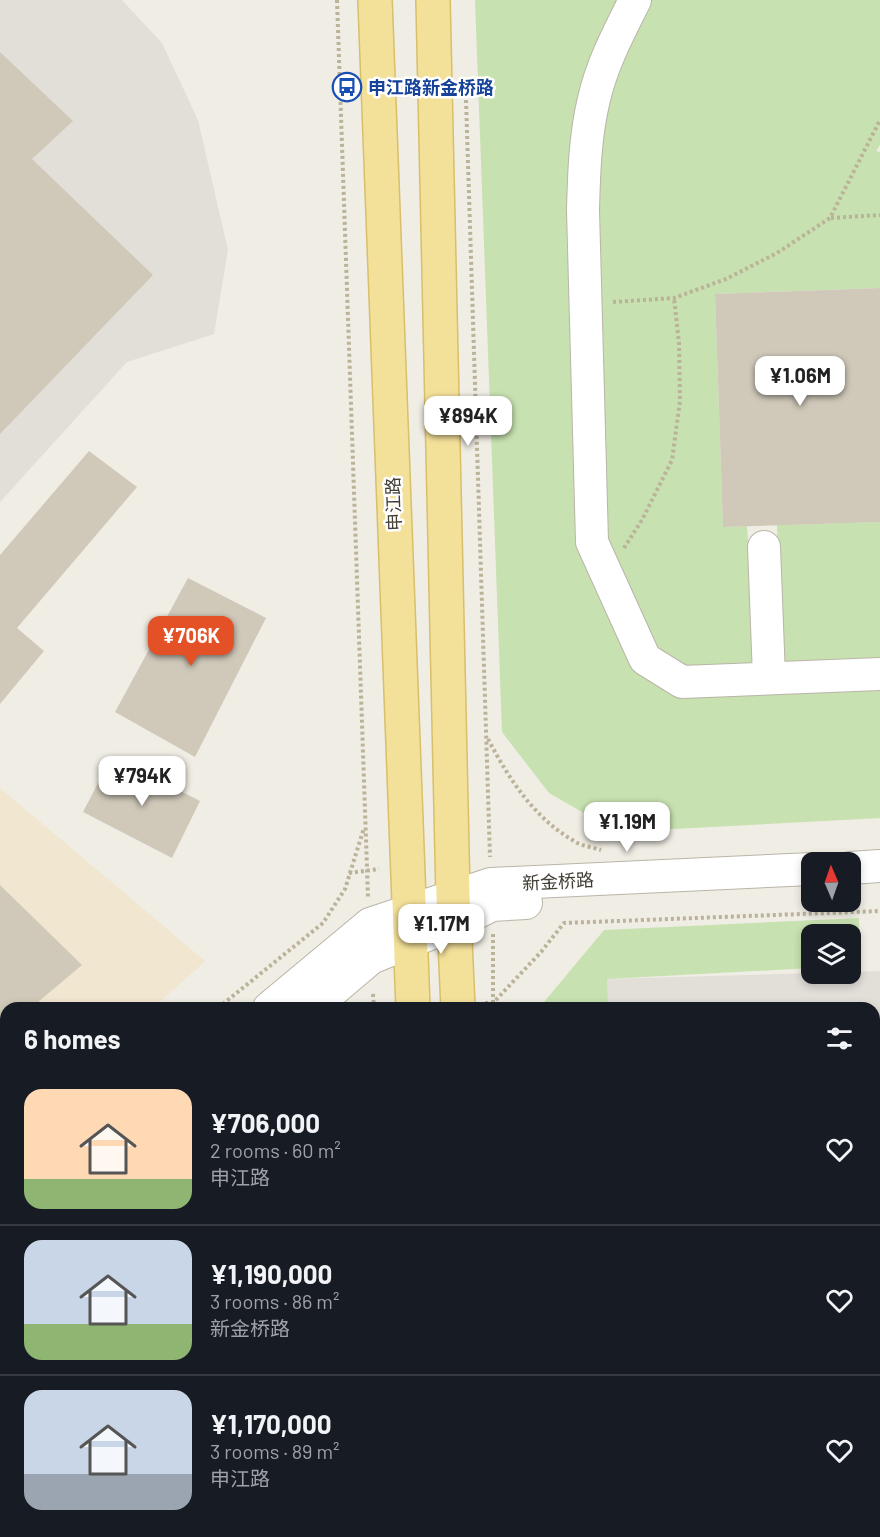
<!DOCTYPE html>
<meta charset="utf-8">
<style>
:root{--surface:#171b24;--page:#242831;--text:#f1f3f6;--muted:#9ea1a6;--line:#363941;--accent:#e55126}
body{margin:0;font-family:Barlow,"Noto Sans SC",sans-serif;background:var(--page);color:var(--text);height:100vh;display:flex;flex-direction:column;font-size:22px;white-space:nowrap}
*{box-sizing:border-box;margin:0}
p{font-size:20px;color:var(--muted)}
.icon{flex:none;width:33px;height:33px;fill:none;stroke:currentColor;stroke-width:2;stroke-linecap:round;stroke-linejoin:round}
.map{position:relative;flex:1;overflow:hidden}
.sheet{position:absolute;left:0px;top:1002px;width:880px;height:536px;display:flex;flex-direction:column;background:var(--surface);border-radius:18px 18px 0 0;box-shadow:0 3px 9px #0003}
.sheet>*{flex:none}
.needle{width:39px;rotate:358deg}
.controls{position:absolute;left:801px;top:852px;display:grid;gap:12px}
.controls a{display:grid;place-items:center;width:60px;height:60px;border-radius:12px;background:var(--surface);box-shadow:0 3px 9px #0003;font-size:30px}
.price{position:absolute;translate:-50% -51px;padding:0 14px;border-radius:12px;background:#fff;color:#222;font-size:20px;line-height:39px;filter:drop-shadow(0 2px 3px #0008)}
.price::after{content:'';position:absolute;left:50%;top:36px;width:18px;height:14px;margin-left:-9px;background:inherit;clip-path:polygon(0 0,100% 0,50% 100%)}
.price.current{background:var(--accent);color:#fff}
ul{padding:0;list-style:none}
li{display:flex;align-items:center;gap:18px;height:150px;padding:0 24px}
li+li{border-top:2px solid var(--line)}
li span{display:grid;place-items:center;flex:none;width:168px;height:120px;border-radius:18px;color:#555}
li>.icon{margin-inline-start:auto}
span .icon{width:72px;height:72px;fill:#fffc;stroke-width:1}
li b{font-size:26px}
h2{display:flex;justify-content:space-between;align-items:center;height:72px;padding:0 24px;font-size:26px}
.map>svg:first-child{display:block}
.commercial{fill:#f1e6d0}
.industrial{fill:#e2dfd9}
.education{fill:#e8e3cf}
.green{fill:#c7e1b0}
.building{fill:#d0c9ba}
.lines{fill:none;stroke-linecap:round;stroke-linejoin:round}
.minor-casing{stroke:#bab5a8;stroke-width:34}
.major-casing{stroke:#d7bf6b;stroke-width:36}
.path{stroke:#bbb29a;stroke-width:4;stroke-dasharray:3 3;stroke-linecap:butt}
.minor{stroke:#fff;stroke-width:32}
.major{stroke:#f4e199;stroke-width:33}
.labels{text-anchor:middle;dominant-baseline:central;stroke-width:5;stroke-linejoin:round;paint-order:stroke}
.transit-label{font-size:18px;font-weight:bold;fill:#164399;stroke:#fff;text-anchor:start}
.street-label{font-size:18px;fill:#413d34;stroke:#fff}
</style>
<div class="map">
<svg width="880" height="1537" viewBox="0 0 880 1537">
<rect width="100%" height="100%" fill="#f0ede4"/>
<path class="commercial" d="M 0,788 L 205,961 L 153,1008 L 6,1008 L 6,1141 L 0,1146 Z"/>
<path class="industrial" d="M 0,0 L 122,0 L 162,43 L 198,120 L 228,250 L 214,334 L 127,362 L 0,502 Z
M 880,971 L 880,1537 L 622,1537 L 622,1532 L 874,1532 L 874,1008 L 607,1008 L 607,979 Z"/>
<path class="education" d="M 6,1358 L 6,1532 L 192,1532 L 198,1537 L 0,1537 L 0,1363 Z"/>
<path class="green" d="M 475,0 L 880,0 L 880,145 L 876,151 L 880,152 L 880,288 L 715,294 L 723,527 L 747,526 L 757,689 L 880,686 L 880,818 L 617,832 L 549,793 L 502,732 Z
M 880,522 L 880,662 L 781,665 L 777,525 Z
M 859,918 L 860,965 L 851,966 L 850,934 L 812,934 L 811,968 L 607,979 L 608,1008 L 539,1008 L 604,930 Z
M 529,1532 L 622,1532 L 622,1537 L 529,1537 Z"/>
<path class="building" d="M 0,52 L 73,121 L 32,159 L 153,275 L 0,434 Z
M 880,288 L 880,522 L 723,527 L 715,294 Z
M 89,451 L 137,487 L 17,628 L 44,651 L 0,704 L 0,555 Z
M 188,578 L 266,618 L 195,757 L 115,712 Z
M 112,756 L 200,801 L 172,858 L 83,812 Z
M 0,885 L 82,965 L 31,1008 L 6,1008 L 6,1030 L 0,1035 Z
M 874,1146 L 880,1146 L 880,1537 L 637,1537 L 637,1532 L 874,1532 Z"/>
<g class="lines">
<g class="minor-casing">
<path id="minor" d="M 635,0 C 619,32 602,64 594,99 C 585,136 584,173 583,210 L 592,542 L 645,659 L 682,682 L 880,674
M 764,547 L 769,677
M 850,868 L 880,866
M 269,1008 L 370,924 L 491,884 L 812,869
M 312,1008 L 371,958 L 454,924 L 492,905 L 526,903
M 0,1227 L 6,1222
M 0,1267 L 6,1262"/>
</g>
<g class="major-casing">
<path id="major" d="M 375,0 L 413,1008
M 433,0 L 453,896 L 458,1008
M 429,1532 L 429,1537
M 476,1532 L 476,1537"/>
</g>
<path class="path" d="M 337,0 L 368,897
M 466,100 L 490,857
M 831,218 L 880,215
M 613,302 L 674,298 L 726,279 L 777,253 L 830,218 L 880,120
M 624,548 L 642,520 L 672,460 L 680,401 L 679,343 L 674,298
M 488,739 C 509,779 534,818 574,841 C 581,846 592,847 601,850
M 349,873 L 379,869
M 493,934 L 493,1008
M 373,994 L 374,1008
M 485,1003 L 493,1003 L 541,952 L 564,923 L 880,911
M 218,1008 L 323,923 L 345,889 L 364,828
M 369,1008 L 373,1005 L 385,1005
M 0,1187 L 6,1183
M 508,1532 L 508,1537"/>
<use href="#minor" class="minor"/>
<use href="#major" class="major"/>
</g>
<defs>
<g id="bus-ring" transform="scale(1.5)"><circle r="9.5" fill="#fff" stroke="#1a4fb4" stroke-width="1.5"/><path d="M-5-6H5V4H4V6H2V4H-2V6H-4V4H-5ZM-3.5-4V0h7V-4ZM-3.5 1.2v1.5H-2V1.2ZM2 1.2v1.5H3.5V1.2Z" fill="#1a4fb4"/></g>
</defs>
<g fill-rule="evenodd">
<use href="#bus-ring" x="347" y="87"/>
</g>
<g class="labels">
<g class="transit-label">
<text x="368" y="87">申江路新金桥路</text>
</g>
<g class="street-label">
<text transform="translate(393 504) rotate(-92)">申江路</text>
<text transform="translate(558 881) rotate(-3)">新金桥路</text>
</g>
</g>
</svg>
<div class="controls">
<a><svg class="needle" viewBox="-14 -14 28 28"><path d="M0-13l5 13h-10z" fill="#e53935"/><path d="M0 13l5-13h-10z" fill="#9ea1a6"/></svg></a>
<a><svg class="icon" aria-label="layers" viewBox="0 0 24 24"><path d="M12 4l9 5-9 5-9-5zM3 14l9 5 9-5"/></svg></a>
</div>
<b class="price" style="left:800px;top:407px">¥1.06M</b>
<b class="price" style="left:468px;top:447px">¥894K</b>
<b class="price current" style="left:191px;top:667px">¥706K</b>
<b class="price" style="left:142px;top:807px">¥794K</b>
<b class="price" style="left:627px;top:853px">¥1.19M</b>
<b class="price" style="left:441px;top:955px">¥1.17M</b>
<section class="sheet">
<h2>6 homes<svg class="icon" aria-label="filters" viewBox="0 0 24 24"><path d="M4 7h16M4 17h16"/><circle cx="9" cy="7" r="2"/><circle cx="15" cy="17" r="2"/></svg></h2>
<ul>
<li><span style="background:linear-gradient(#ffd9b3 75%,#8fb573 0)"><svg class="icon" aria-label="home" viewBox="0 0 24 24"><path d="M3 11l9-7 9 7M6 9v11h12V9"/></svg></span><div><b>¥706,000</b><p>2 rooms · 60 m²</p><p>申江路</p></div><svg class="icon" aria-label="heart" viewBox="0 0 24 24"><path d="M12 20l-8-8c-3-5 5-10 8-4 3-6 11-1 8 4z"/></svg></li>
<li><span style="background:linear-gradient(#c9d6e8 70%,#8fb573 0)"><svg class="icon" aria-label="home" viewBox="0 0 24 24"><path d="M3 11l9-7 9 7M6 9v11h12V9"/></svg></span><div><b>¥1,190,000</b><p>3 rooms · 86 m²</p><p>新金桥路</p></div><svg class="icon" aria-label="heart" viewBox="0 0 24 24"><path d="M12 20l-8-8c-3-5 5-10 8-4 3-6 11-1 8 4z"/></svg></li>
<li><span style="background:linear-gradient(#c9d6e8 70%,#9aa5b1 0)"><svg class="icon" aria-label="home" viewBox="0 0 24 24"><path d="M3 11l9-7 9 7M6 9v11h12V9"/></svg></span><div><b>¥1,170,000</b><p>3 rooms · 89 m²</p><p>申江路</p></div><svg class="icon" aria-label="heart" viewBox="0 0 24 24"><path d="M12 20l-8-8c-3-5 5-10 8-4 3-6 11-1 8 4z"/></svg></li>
</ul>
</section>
</div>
